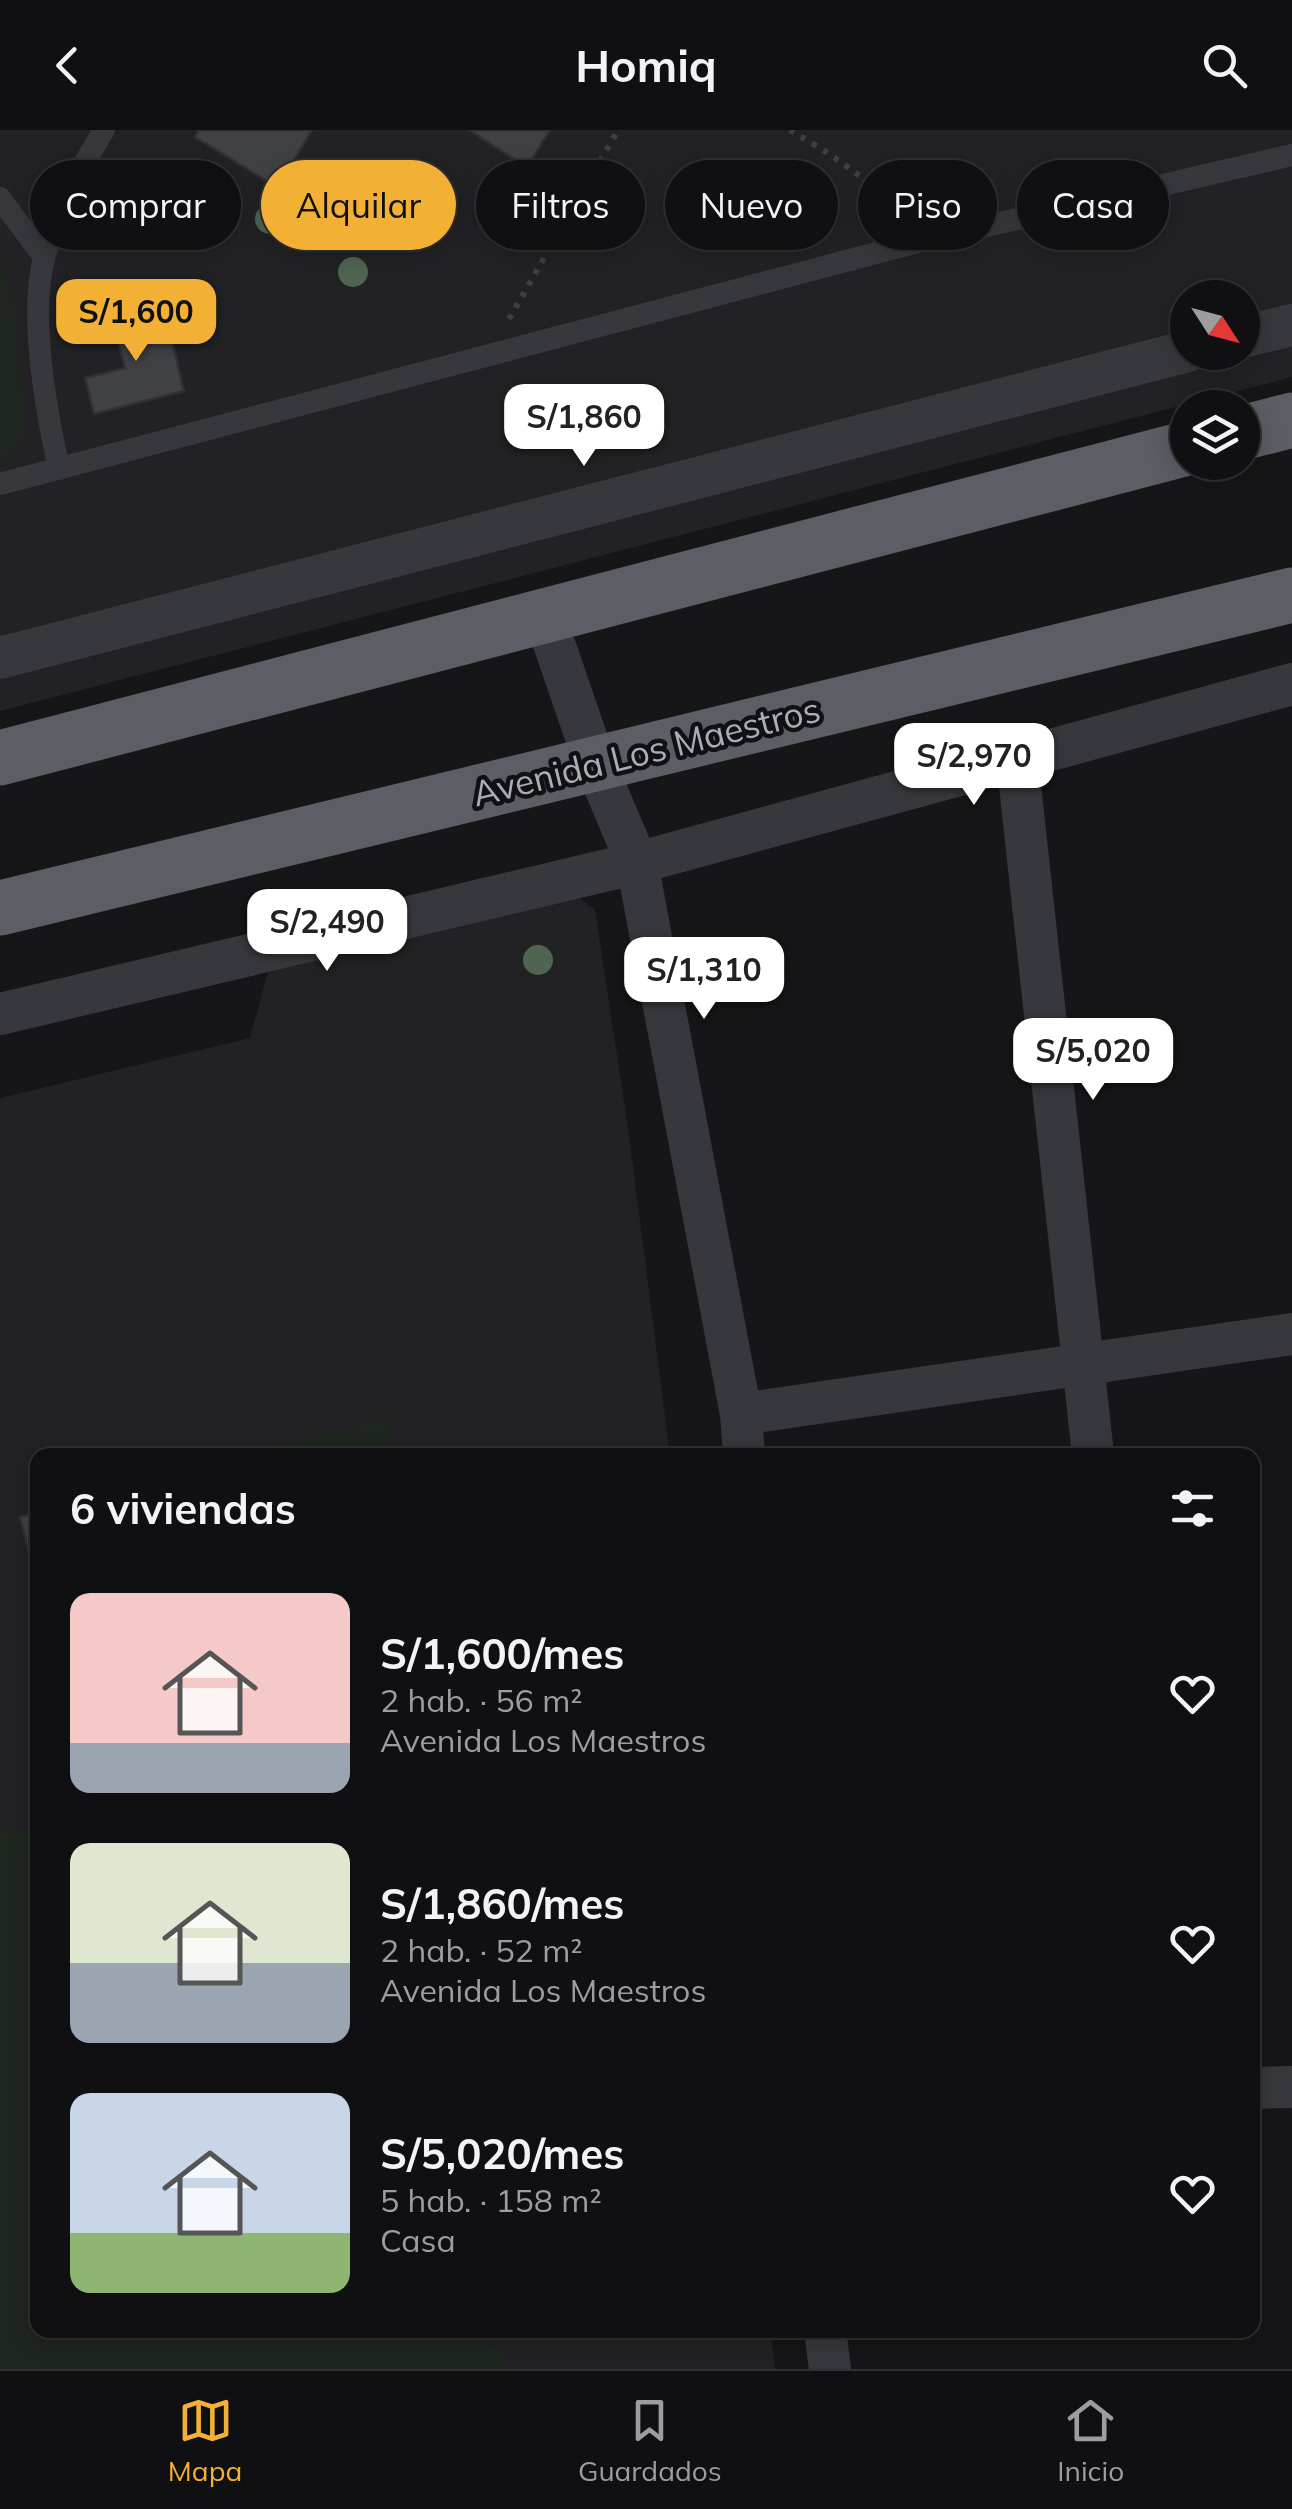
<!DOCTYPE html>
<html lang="es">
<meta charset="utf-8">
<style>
:root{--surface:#101012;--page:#1e1e20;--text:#f1f3f6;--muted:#9c9d9f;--line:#303032;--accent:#f2b134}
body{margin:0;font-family:Mulish,sans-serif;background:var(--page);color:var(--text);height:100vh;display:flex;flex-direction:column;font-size:38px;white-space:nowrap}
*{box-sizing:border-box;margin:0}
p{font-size:32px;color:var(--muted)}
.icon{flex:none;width:55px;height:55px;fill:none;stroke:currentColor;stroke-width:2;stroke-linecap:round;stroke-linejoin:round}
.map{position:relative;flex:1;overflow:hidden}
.drawer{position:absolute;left:30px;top:1318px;width:1230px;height:890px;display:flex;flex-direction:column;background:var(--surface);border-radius:20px;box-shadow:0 5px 25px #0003,0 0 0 2px var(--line)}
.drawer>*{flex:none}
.hud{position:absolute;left:30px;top:30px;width:1232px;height:90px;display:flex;gap:20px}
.needle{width:65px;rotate:126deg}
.buttons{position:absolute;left:1170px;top:150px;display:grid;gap:20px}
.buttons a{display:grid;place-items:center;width:90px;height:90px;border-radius:50%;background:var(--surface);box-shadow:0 5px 25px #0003,0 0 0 2px var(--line);font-size:50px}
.price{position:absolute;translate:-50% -85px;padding:0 22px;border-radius:20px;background:#fff;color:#222;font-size:32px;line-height:65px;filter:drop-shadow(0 2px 5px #0008)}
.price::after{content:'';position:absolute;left:50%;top:60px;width:30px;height:22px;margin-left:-15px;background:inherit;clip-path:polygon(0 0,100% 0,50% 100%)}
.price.on{background:var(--accent);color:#111}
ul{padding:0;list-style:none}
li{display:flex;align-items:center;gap:30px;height:250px;padding:0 40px}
li span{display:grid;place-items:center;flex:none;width:280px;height:200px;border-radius:20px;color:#555}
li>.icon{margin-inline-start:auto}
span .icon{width:120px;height:120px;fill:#fffc;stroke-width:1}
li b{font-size:42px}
h2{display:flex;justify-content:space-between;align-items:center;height:120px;padding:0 40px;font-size:42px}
.chip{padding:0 35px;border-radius:45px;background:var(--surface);box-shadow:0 5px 25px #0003,0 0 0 2px var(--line);font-size:35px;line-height:90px}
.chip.on{background:var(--accent);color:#111}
header{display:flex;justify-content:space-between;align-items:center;height:130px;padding:0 40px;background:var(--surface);font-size:45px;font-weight:700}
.tabs{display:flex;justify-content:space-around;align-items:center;height:140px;border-top:2px solid var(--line);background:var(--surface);font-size:28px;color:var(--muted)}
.tabs a{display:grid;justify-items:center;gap:5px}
.tabs .on{color:var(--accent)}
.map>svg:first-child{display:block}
.built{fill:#222225;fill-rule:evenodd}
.green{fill:#1e261f}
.building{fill:#404145;stroke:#303034;stroke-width:2.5}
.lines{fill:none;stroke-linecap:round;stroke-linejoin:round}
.path{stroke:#3d3f44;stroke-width:6;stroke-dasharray:5 8;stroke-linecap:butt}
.service{stroke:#37383d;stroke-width:22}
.minor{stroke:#37383d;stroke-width:42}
.trunk{stroke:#5b5e65;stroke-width:55}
.tree{fill:#506452}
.labels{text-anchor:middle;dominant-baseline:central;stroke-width:9;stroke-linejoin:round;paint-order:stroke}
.street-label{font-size:35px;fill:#a8adb8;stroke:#111113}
</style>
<header><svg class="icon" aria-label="back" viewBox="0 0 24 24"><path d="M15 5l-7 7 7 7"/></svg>Homiq<svg class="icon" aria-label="search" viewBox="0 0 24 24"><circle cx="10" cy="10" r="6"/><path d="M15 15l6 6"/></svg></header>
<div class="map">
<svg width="1292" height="2239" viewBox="0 0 1292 2239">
<rect width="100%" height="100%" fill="#161618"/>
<path class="built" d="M 0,0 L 1292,0 L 1292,247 L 0,581 ZM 1188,168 L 1242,168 L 1242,222 L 1188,222 Z
M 563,756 L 595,780 L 628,998 L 670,1325 L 38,1325 L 38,2200 L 771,2200 L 775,2239 L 0,2239 L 0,968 L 250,908 L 270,834 Z"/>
<path class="green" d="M 0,135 L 12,165 L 25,302 L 7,325 L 0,327 Z
M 387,1288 L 396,1325 L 241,1325 Z
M 0,1696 L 37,1705 L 38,2200 L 484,2200 L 507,2239 L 0,2239 Z"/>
<path class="building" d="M 199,0 L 312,0 L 278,58 L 195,7 Z
M 469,0 L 550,0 L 527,37 Z
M 122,161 L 128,190 L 141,187 L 144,200 L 168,193 L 184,261 L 94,284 L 85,248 L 125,238 L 106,165 Z
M 38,1382 L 38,1459 L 20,1387 Z"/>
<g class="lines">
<path class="path" d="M 790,0 C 827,22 873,50 899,85
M 509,189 L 618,0"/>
<path class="service" d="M 0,68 L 44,127
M 59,339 C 46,280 28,183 45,125 C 57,81 80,39 104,0
M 0,354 L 918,112 L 1292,25"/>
<path class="minor" d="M 1242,207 L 1292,195
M 545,487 L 595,633 L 637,733 L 741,1284 L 744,1325
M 0,528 L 1188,221
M 1017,628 L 1093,1325
M 0,884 L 637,733 L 1292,554
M 741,1284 L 1292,1204
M 1252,1958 L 1292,1957
M 825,2200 L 830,2239"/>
<path class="trunk" d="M 1242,303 L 1292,290
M 0,628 L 1188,318
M 0,778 L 1292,465"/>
</g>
<g class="tree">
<circle cx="98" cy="86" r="15"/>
<circle cx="270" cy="89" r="15"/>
<circle cx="353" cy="142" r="15"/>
<circle cx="538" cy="830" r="15"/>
</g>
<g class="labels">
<g class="street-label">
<text transform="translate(646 621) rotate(-14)">Avenida Los Maestros</text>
</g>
</g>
</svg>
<div class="buttons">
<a><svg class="needle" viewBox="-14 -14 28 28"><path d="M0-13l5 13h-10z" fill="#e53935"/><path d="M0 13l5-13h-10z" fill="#9c9d9f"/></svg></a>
<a><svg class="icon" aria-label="layers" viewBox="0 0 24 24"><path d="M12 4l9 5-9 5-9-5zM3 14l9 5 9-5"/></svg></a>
</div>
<b class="price on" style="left:136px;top:234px">S/1,600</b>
<b class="price" style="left:584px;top:339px">S/1,860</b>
<b class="price" style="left:974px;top:678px">S/2,970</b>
<b class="price" style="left:327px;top:844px">S/2,490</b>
<b class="price" style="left:704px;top:892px">S/1,310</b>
<b class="price" style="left:1093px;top:973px">S/5,020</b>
<div class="hud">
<a class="chip">Comprar</a>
<a class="chip on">Alquilar</a>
<a class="chip">Filtros</a>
<a class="chip">Nuevo</a>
<a class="chip">Piso</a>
<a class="chip">Casa</a>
</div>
<section class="drawer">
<h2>6 viviendas<svg class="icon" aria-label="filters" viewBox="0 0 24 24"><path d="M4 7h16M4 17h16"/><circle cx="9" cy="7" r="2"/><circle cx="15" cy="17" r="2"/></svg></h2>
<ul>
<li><span style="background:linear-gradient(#f6c9c9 75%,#9aa5b1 0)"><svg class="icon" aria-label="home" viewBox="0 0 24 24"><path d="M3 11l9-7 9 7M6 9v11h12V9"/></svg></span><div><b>S/1,600/mes</b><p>2 hab. · 56 m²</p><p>Avenida Los Maestros</p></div><svg class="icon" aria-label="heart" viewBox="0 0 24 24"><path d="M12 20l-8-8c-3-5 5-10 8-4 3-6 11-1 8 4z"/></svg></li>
<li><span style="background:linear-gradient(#dfe7d0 60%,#9aa5b1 0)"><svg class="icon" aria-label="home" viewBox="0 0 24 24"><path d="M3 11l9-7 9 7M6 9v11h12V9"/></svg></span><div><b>S/1,860/mes</b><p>2 hab. · 52 m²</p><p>Avenida Los Maestros</p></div><svg class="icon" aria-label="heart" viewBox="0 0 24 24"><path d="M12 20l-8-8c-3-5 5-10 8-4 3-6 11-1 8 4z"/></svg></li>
<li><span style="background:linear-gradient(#c9d6e8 70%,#8fb573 0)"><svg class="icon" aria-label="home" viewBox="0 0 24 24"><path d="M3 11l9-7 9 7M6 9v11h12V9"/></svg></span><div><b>S/5,020/mes</b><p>5 hab. · 158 m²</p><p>Casa</p></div><svg class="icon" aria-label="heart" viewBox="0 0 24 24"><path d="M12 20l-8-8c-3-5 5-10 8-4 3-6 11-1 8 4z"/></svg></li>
</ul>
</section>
</div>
<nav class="tabs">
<a class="on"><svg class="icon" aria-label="map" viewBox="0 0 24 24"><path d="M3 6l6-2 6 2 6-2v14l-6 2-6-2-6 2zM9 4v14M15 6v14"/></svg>Mapa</a>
<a><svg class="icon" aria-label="saved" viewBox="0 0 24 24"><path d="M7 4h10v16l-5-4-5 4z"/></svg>Guardados</a>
<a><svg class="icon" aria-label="home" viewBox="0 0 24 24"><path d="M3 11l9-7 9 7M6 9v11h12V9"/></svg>Inicio</a>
</nav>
